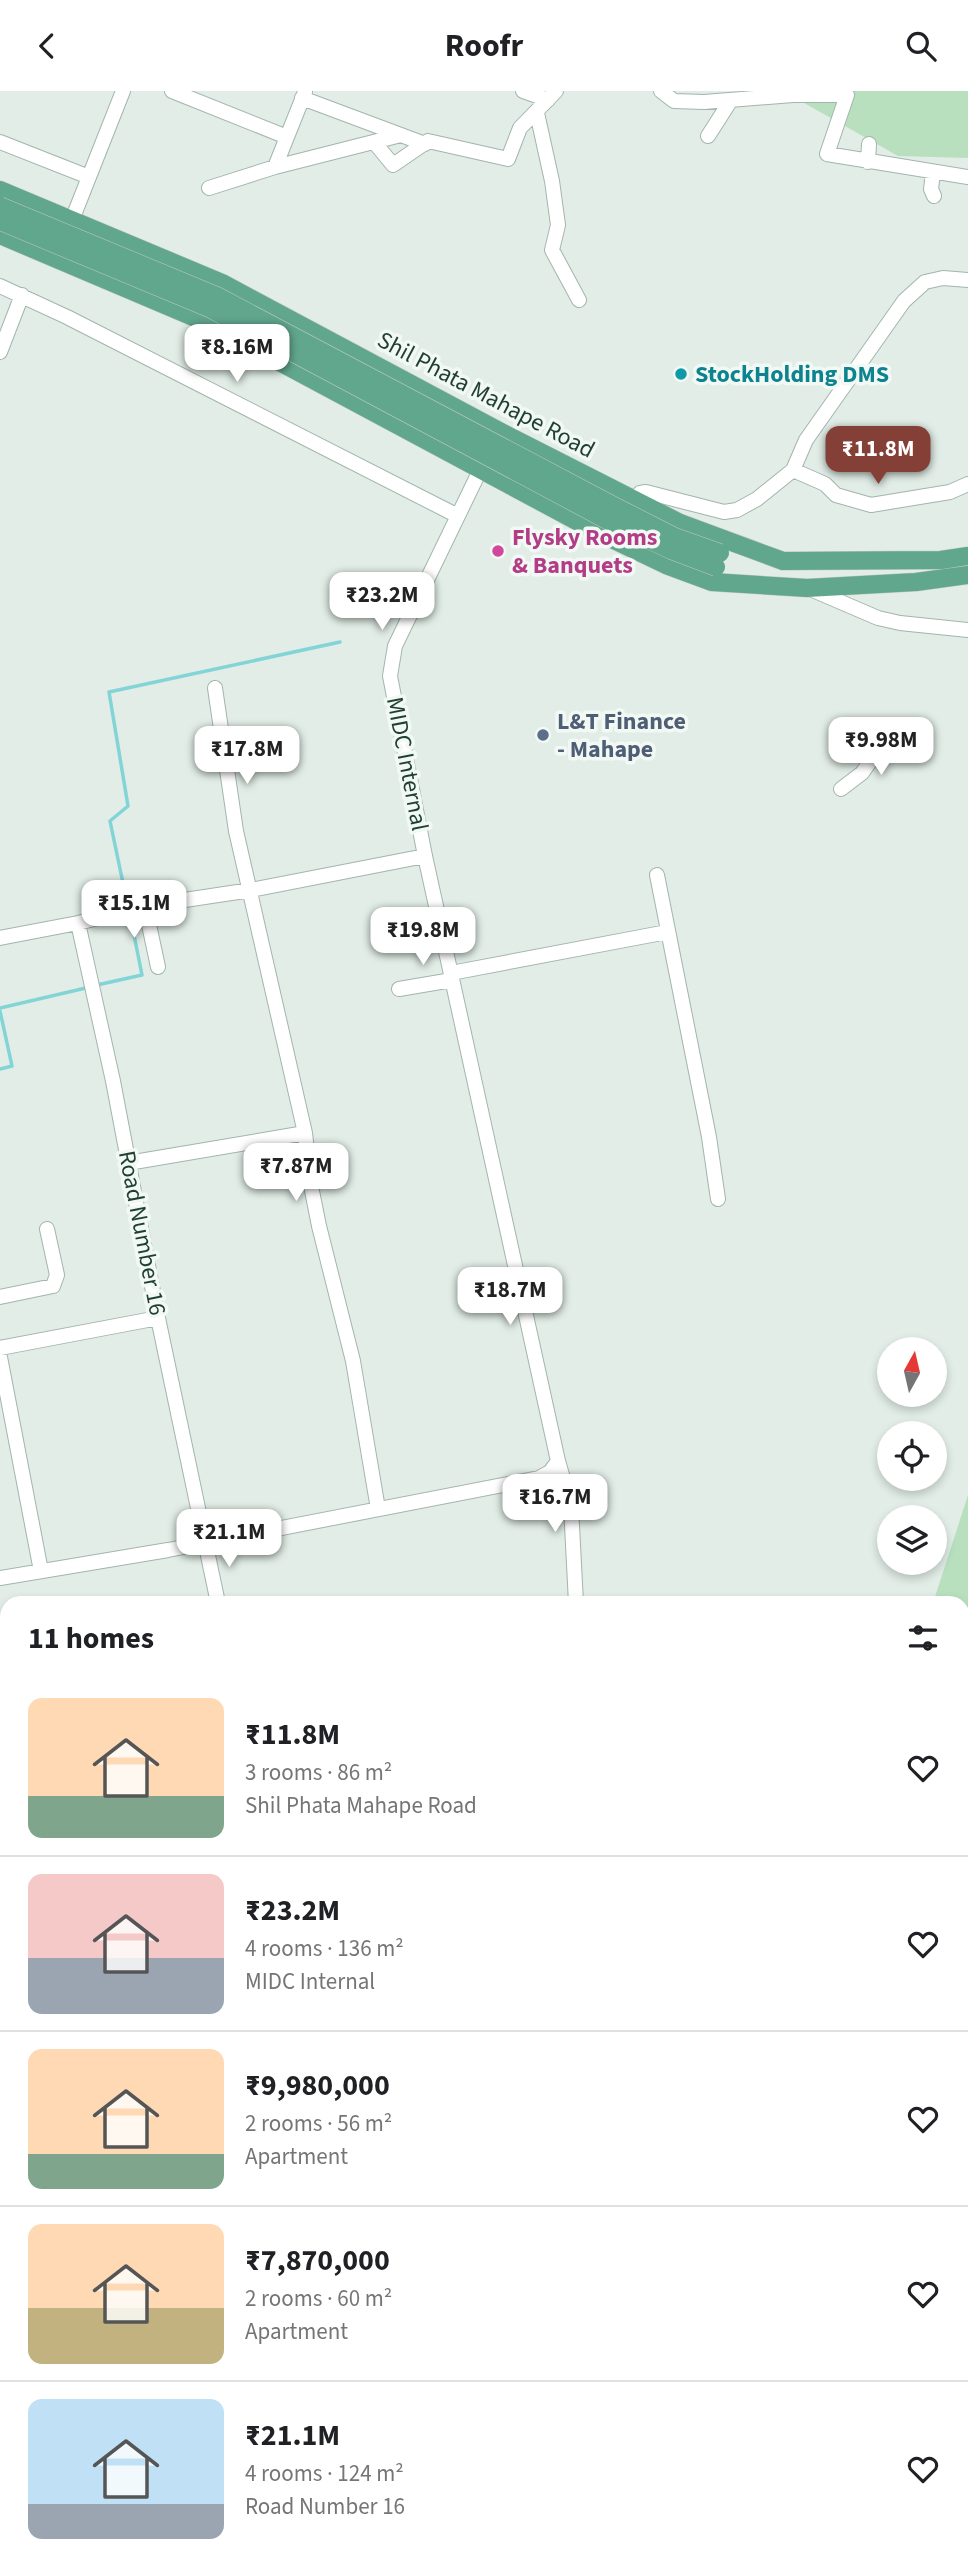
<!DOCTYPE html>
<meta charset="utf-8">
<style>
:root{--surface:#fff;--page:#f2f2f2;--text:#202124;--muted:#757577;--line:#e0e0e0;--accent:#843f36}
body{margin:0;font-family:"Source Sans 3",sans-serif;background:var(--page);color:var(--text);height:100vh;display:flex;flex-direction:column;font-size:26px;white-space:nowrap}
*{box-sizing:border-box;margin:0}
p{font-size:23px;color:var(--muted)}
.icon{flex:none;width:38px;height:38px;fill:none;stroke:currentColor;stroke-width:2;stroke-linecap:round;stroke-linejoin:round}
.map{position:relative;flex:1;overflow:hidden}
.panel{position:absolute;left:0px;top:1505px;width:970px;height:973px;display:flex;flex-direction:column;background:var(--surface);border-radius:21px 21px 0 0;box-shadow:0 4px 10px #0003}
.panel>*{flex:none}
.needle{width:46px;rotate:8deg}
.controls{position:absolute;left:877px;top:1246px;display:grid;gap:14px}
.controls a{display:grid;place-items:center;width:70px;height:70px;border-radius:50%;background:var(--surface);box-shadow:0 4px 10px #0003;font-size:35px}
.price{position:absolute;translate:-50% -60px;padding:0 16px;border-radius:14px;background:#fff;color:#222;font-size:23px;line-height:46px;filter:drop-shadow(0 2px 4px #0008)}
.price::after{content:'';position:absolute;left:50%;top:42px;width:21px;height:16px;margin-left:-10px;background:inherit;clip-path:polygon(0 0,100% 0,50% 100%)}
.price.selected{background:var(--accent);color:#fff}
ul{padding:0;list-style:none}
li{display:flex;align-items:center;gap:21px;height:175px;padding:0 28px}
li+li{border-top:2px solid var(--line)}
li span{display:grid;place-items:center;flex:none;width:196px;height:140px;border-radius:14px;color:#555}
li>.icon{margin-inline-start:auto}
span .icon{width:84px;height:84px;fill:#fffc;stroke-width:1}
li b{font-size:30px}
h2{display:flex;justify-content:space-between;align-items:center;height:84px;padding:0 28px;font-size:30px}
header{display:flex;justify-content:space-between;align-items:center;height:91px;padding:0 28px;background:var(--surface);font-size:32px;font-weight:700}
.map>svg:first-child{display:block}
.green{fill:#b8e0be}
.lines{fill:none;stroke-linecap:round;stroke-linejoin:round}
.stream{stroke:#83d4d7;stroke-width:3.5}
.minor-casing{stroke:#a3b5ad;stroke-width:16}
.major-casing{stroke:#c0c9c6;stroke-width:19}
.minor{stroke:#fff;stroke-width:14}
.major{stroke:#61a78d;stroke-width:18}
.major-bridge-casing{stroke:#c0c9c6;stroke-width:19;stroke-linecap:butt}
.major-bridge{stroke:#61a78d;stroke-width:18}
.culture-dot{fill:#0f9aa8;stroke:#f2f9f5;stroke-width:2.5}
.hotel-dot{fill:#d1479c;stroke:#f2f9f5;stroke-width:2.5}
.service-dot{fill:#5c6f8a;stroke:#f2f9f5;stroke-width:2.5}
.labels{text-anchor:middle;dominant-baseline:central;stroke-width:7;stroke-linejoin:round;paint-order:stroke}
.culture-label{font-size:24px;font-weight:bold;fill:#0d838f;stroke:#f2f9f5;text-anchor:start}
.street-label{font-size:24px;fill:#1f3f33;stroke:#f2f9f5}
.hotel-label{font-size:24px;font-weight:bold;fill:#b23c85;stroke:#f2f9f5;text-anchor:start}
.service-label{font-size:24px;font-weight:bold;fill:#4e5e75;stroke:#f2f9f5;text-anchor:start}
</style>
<header><svg class="icon" aria-label="back" viewBox="0 0 24 24"><path d="M15 5l-7 7 7 7"/></svg>Roofr<svg class="icon" aria-label="search" viewBox="0 0 24 24"><circle cx="10" cy="10" r="6"/><path d="M15 15l6 6"/></svg></header>
<div class="map">
<svg width="968" height="2478" viewBox="0 0 968 2478">
<rect width="100%" height="100%" fill="#e1ede6"/>
<path class="green" d="M 783,0 L 968,0 L 968,67 L 898,65 Z
M 968,1404 L 968,2478 L 699,2478 L 698,2471 L 962,2471 L 962,1512 L 933,1512 Z"/>
<g class="lines">
<path class="stream" d="M 128,816 L 110,730 L 128,715 L 109,601 L 340,551
M 97,894 L 142,884 L 130,824
M 0,917 L 90,896
M 0,920 L 12,975 L 0,978"/>
<g class="minor-casing">
<path id="minor" d="M 172,0 L 287,46
M 523,0 L 548,9
M 661,0 L 674,10 L 704,11 L 793,4 L 847,4 L 827,63 L 968,86
M 302,7 L 425,53
M 537,22 L 552,90 L 558,134 L 552,159 L 579,209
M 708,45 L 731,9
M 0,51 L 89,86
M 374,51 L 393,74 L 428,50 L 508,68 L 520,37 L 556,0
M 868,71 L 869,53
M 275,76 L 305,1
M 933,82 L 931,98 L 934,105
M 209,97 L 275,76 L 401,44
M 72,129 L 123,0
M 0,195 L 67,226 L 458,425
M 0,261 L 22,204
M 793,379 L 825,393 L 836,404 L 871,414 L 950,401 L 968,393
M 629,416 L 640,402 L 646,401 L 724,421 L 737,419 L 757,408 L 793,379 L 806,349 L 904,210 L 925,191 L 943,187 L 968,189
M 808,497 L 878,527 L 900,532 L 968,539
M 215,597 L 236,740 L 305,1042 L 311,1095 L 319,1135 L 353,1270 L 378,1418
M 841,698 L 862,682 L 874,665 L 914,657
M 657,784 L 709,1046 L 718,1108
M 145,815 L 158,876
M 78,832 L 113,990 L 158,1227 L 218,1512
M 0,847 L 78,832 L 145,815 L 251,799 L 425,765
M 451,882 L 667,841
M 399,898 L 452,889
M 128,1072 L 305,1042
M 0,1206 L 53,1195 L 57,1184 L 47,1138
M 0,1257 L 158,1227
M 0,1266 L 41,1480
M 558,1370 L 571,1415 L 576,1512
M 0,1487 L 168,1459 L 539,1387 L 550,1381 L 558,1370 L 425,765 L 390,585 L 395,555 L 485,369
M 658,2471 L 658,2478"/>
</g>
<g class="major-casing">
<path id="major" d="M 0,99 L 222,192 L 499,340 L 680,432 L 783,470 L 941,469 L 968,465
M 0,144 L 205,231 L 599,442 L 666,474 L 712,491 L 807,497 L 916,491 L 968,484"/>
</g>
<use href="#minor" class="minor"/>
<use href="#major" class="major"/>
<g class="major-bridge-casing">
<path id="major-bridge" d="M 0,115 L 217,205 L 610,413 L 675,446 L 720,462
M 0,130 L 211,218 L 605,428 L 671,459 L 716,476"/>
</g>
<use href="#major-bridge" class="major-bridge"/>
</g>
<circle class="culture-dot" cx="681" cy="283" r="7"/>
<circle class="hotel-dot" cx="498" cy="460" r="7"/>
<circle class="service-dot" cx="543" cy="644" r="7"/>
<g class="labels">
<g class="culture-label">
<text x="695" y="283">StockHolding DMS</text>
</g>
<g class="street-label">
<text transform="translate(486 304) rotate(28)">Shil Phata Mahape Road</text>
<text transform="translate(407 673) rotate(79)">MIDC Internal</text>
<text transform="translate(142 1142) rotate(79)">Road Number 16</text>
</g>
<g class="hotel-label">
<text x="512" y="446">Flysky Rooms<tspan x="512" dy="28">&amp; Banquets</tspan></text>
</g>
<g class="service-label">
<text x="557" y="630">L&amp;T Finance<tspan x="557" dy="28">- Mahape</tspan></text>
</g>
</g>
</svg>
<div class="controls">
<a><svg class="needle" viewBox="-14 -14 28 28"><path d="M0-13l5 13h-10z" fill="#e53935"/><path d="M0 13l5-13h-10z" fill="#757577"/></svg></a>
<a><svg class="icon" aria-label="locate" viewBox="0 0 24 24"><circle cx="12" cy="12" r="6"/><path d="M12 2v4M12 18v4M2 12h4M18 12h4"/></svg></a>
<a><svg class="icon" aria-label="layers" viewBox="0 0 24 24"><path d="M12 4l9 5-9 5-9-5zM3 14l9 5 9-5"/></svg></a>
</div>
<b class="price" style="left:237px;top:293px">₹8.16M</b>
<b class="price selected" style="left:878px;top:395px">₹11.8M</b>
<b class="price" style="left:382px;top:541px">₹23.2M</b>
<b class="price" style="left:881px;top:686px">₹9.98M</b>
<b class="price" style="left:247px;top:695px">₹17.8M</b>
<b class="price" style="left:134px;top:849px">₹15.1M</b>
<b class="price" style="left:423px;top:876px">₹19.8M</b>
<b class="price" style="left:296px;top:1112px">₹7.87M</b>
<b class="price" style="left:510px;top:1236px">₹18.7M</b>
<b class="price" style="left:555px;top:1443px">₹16.7M</b>
<b class="price" style="left:229px;top:1478px">₹21.1M</b>
<section class="panel">
<h2>11 homes<svg class="icon" aria-label="filters" viewBox="0 0 24 24"><path d="M4 7h16M4 17h16"/><circle cx="9" cy="7" r="2"/><circle cx="15" cy="17" r="2"/></svg></h2>
<ul>
<li><span style="background:linear-gradient(#ffd9b3 70%,#7fa58c 0)"><svg class="icon" aria-label="home" viewBox="0 0 24 24"><path d="M3 11l9-7 9 7M6 9v11h12V9"/></svg></span><div><b>₹11.8M</b><p>3 rooms · 86 m²</p><p>Shil Phata Mahape Road</p></div><svg class="icon" aria-label="heart" viewBox="0 0 24 24"><path d="M12 20l-8-8c-3-5 5-10 8-4 3-6 11-1 8 4z"/></svg></li>
<li><span style="background:linear-gradient(#f6c9c9 60%,#9aa5b1 0)"><svg class="icon" aria-label="home" viewBox="0 0 24 24"><path d="M3 11l9-7 9 7M6 9v11h12V9"/></svg></span><div><b>₹23.2M</b><p>4 rooms · 136 m²</p><p>MIDC Internal</p></div><svg class="icon" aria-label="heart" viewBox="0 0 24 24"><path d="M12 20l-8-8c-3-5 5-10 8-4 3-6 11-1 8 4z"/></svg></li>
<li><span style="background:linear-gradient(#ffd9b3 75%,#7fa58c 0)"><svg class="icon" aria-label="home" viewBox="0 0 24 24"><path d="M3 11l9-7 9 7M6 9v11h12V9"/></svg></span><div><b>₹9,980,000</b><p>2 rooms · 56 m²</p><p>Apartment</p></div><svg class="icon" aria-label="heart" viewBox="0 0 24 24"><path d="M12 20l-8-8c-3-5 5-10 8-4 3-6 11-1 8 4z"/></svg></li>
<li><span style="background:linear-gradient(#ffd9b3 60%,#c2b280 0)"><svg class="icon" aria-label="home" viewBox="0 0 24 24"><path d="M3 11l9-7 9 7M6 9v11h12V9"/></svg></span><div><b>₹7,870,000</b><p>2 rooms · 60 m²</p><p>Apartment</p></div><svg class="icon" aria-label="heart" viewBox="0 0 24 24"><path d="M12 20l-8-8c-3-5 5-10 8-4 3-6 11-1 8 4z"/></svg></li>
<li><span style="background:linear-gradient(#bfe0f5 75%,#9aa5b1 0)"><svg class="icon" aria-label="home" viewBox="0 0 24 24"><path d="M3 11l9-7 9 7M6 9v11h12V9"/></svg></span><div><b>₹21.1M</b><p>4 rooms · 124 m²</p><p>Road Number 16</p></div><svg class="icon" aria-label="heart" viewBox="0 0 24 24"><path d="M12 20l-8-8c-3-5 5-10 8-4 3-6 11-1 8 4z"/></svg></li>
</ul>
</section>
</div>
